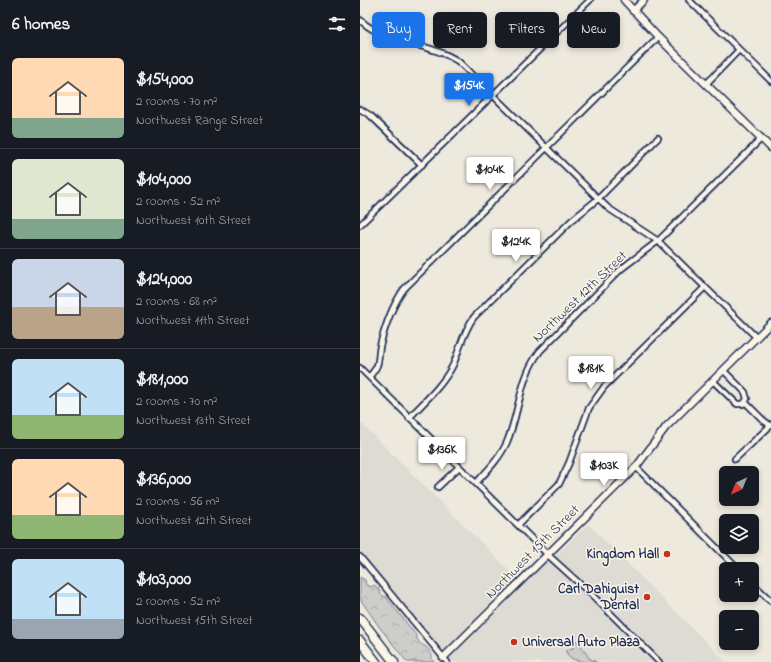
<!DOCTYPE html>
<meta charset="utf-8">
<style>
:root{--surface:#171b24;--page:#242831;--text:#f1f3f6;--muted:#9ea1a6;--line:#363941;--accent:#1a73e8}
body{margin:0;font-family:"Indie Flower",sans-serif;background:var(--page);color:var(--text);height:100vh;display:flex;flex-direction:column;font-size:15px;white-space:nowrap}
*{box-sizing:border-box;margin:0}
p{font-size:13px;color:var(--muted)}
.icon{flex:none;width:22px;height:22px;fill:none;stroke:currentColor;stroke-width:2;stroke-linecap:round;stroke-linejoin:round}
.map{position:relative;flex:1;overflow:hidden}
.details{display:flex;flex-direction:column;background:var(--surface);width:360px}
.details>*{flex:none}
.banner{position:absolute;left:12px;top:12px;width:339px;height:36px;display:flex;gap:8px}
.needle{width:26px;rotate:223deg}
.controls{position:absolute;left:359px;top:466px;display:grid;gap:8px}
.controls a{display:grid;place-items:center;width:40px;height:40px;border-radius:6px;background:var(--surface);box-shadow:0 2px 6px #0003;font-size:20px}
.price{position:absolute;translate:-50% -34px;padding:0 9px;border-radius:4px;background:#fff;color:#222;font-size:13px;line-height:26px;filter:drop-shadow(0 1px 2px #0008)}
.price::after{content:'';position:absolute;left:50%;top:24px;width:12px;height:9px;margin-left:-6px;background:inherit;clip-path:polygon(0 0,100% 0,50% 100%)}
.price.selected{background:var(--accent);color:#fff}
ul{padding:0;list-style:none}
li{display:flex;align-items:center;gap:12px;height:100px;padding:0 12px}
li+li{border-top:1px solid var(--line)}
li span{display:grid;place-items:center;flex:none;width:112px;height:80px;border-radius:6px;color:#555}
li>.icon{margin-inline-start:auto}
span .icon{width:48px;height:48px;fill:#fffc;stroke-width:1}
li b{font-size:17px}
h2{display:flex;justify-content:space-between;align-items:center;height:48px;padding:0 12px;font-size:17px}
.tag{padding:0 14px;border-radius:6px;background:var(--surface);box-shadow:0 2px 6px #0003;font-size:14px;line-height:36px}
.tag.selected{background:var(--accent);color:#fff}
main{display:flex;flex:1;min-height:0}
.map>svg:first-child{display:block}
.built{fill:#dedbd4}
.forest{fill:url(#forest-crowns);stroke:#757e94}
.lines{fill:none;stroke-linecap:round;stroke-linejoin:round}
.street-casing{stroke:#1b2f5e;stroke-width:8}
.secondary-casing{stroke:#1b2f5e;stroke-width:9}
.highway-casing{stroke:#1b2f5e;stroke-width:11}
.street{stroke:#fcf5e5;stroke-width:4.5}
.secondary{stroke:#fcf5e5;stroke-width:6}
.highway{stroke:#fcf5e5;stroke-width:8}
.poi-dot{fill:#c8321e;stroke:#fcf5e5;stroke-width:1.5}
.labels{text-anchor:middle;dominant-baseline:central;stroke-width:3;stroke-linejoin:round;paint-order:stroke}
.street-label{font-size:14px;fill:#1b2f5e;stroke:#fcf5e5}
.poi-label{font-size:14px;font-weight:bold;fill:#1b2f5e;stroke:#fcf5e5;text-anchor:end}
</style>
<main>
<section class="details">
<h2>6 homes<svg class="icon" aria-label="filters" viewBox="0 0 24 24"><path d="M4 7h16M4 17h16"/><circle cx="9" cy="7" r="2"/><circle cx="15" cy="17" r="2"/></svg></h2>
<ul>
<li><span style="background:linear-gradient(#ffd9b3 75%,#7fa58c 0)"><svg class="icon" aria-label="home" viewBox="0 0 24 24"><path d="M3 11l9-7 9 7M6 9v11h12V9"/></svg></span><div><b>$154,000</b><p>2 rooms · 70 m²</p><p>Northwest Range Street</p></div></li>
<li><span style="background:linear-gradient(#dfe7d0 75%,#7fa58c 0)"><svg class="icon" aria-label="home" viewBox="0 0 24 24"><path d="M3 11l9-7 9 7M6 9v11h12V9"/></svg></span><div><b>$104,000</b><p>2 rooms · 52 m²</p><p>Northwest 10th Street</p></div></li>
<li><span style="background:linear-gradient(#c9d6e8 60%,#b9a48a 0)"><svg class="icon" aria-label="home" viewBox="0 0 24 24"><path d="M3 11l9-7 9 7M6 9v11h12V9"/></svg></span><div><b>$124,000</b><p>2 rooms · 68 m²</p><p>Northwest 11th Street</p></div></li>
<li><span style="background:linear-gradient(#bfe0f5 70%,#8fb573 0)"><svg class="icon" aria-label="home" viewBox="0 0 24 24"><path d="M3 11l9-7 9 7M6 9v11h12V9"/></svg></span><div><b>$181,000</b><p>2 rooms · 70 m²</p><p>Northwest 13th Street</p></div></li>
<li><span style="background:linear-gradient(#ffd9b3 70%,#8fb573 0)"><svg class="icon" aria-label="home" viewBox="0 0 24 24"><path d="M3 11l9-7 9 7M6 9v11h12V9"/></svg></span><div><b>$136,000</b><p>2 rooms · 56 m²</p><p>Northwest 12th Street</p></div></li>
<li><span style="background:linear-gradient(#bfe0f5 75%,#9aa5b1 0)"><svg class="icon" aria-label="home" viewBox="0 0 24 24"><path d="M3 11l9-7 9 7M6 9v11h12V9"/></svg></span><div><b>$103,000</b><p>2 rooms · 52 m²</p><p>Northwest 15th Street</p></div></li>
</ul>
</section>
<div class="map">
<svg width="411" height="662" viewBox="0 0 411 662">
<defs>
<pattern id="forest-crowns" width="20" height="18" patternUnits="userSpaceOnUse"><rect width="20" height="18" fill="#cfcdca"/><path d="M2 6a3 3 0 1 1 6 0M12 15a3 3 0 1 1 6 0" fill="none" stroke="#b1b0b0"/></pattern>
</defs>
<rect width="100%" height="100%" fill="#eee9dd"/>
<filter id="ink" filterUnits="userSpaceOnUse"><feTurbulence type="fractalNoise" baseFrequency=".025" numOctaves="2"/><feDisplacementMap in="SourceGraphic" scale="8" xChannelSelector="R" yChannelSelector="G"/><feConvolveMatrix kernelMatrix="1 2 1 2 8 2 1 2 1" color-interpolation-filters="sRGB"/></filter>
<g filter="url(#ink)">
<path class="built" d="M 0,422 L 160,581 L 188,555 L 299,662 L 87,662 L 0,557 Z
M 228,524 L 366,662 L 304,662 L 224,581 L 198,559 L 195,556 Z"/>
<path class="forest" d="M 0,577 L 5,580 L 6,585 L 11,587 L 14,585 L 18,588 L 21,595 L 26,597 L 56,635 C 59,648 66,643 71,653 C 73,657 71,659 74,662 L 47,662 L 20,628 L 0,599 Z
M 217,640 L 229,658 L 236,662 C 224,662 211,662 206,652 L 207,650 L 213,648 L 214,643 Z"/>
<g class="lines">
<g class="street-casing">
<path id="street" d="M 329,0 L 411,81
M 0,20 C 28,46 69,41 99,62 L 248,208 L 298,241 L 396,337
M 346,84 L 379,50
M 0,109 L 11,116 L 62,165
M 0,225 L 230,0
M 0,368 L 188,555 L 230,593 L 299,662
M 364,371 L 385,392 L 387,399 L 385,402
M 9,377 C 21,363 17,363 20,346 C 25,326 32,306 44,289 L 298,37
M 353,381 L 377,404 L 383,404 L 385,402
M 385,402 L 403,420 L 411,426
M 49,418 C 65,401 83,385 93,365 C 100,349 103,332 114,317 L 211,221 L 239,198 L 298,138
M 375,459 L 411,425
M 276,467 L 378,569
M 116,483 C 128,470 140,458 147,442 C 160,411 159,378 180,351 L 261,269 L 298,241 L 402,138
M 78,487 L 99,467
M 158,525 L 199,484 L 209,463 L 229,408 L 244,387 L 345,287
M 0,557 L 87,662
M 392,583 L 411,601"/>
</g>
<g class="secondary-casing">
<path id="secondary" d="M 264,0 L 298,37 L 411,148
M 273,11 L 284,0
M 83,658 L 276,467 L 306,427 L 411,323"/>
</g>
<g class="highway-casing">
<path id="highway" d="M 0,618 L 34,662
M 0,641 L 16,662"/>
</g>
<use href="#street" class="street"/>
<use href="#secondary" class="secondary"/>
<use href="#highway" class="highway"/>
</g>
</g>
<g class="poi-dot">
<circle cx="307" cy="554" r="4"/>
<circle cx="287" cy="597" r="4"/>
<circle cx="154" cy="642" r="4"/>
</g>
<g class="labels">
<g class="street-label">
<text transform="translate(220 297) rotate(-44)">Northwest 12th Street</text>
<text transform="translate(173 552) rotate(-45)">Northwest 15th Street</text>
</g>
<g class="poi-label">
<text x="299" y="554">Kingdom Hall</text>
<text x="279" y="589">Carl Dahiguist<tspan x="279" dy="16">Dental</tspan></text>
<text x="162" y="642" text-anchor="start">Universal Auto Plaza</text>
</g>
</g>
</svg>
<div class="controls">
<a><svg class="needle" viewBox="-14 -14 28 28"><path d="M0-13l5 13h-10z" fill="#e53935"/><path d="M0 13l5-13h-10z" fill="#9ea1a6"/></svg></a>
<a><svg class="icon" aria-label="layers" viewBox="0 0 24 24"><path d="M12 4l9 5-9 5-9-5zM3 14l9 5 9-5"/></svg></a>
<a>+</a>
<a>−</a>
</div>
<b class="price selected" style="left:109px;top:107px">$154K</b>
<b class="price" style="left:130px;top:191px">$104K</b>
<b class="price" style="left:156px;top:263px">$124K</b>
<b class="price" style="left:231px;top:390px">$181K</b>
<b class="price" style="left:82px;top:471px">$136K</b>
<b class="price" style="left:244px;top:487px">$103K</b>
<div class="banner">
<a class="tag selected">Buy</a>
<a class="tag">Rent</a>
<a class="tag">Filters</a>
<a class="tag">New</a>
</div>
</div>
</main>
